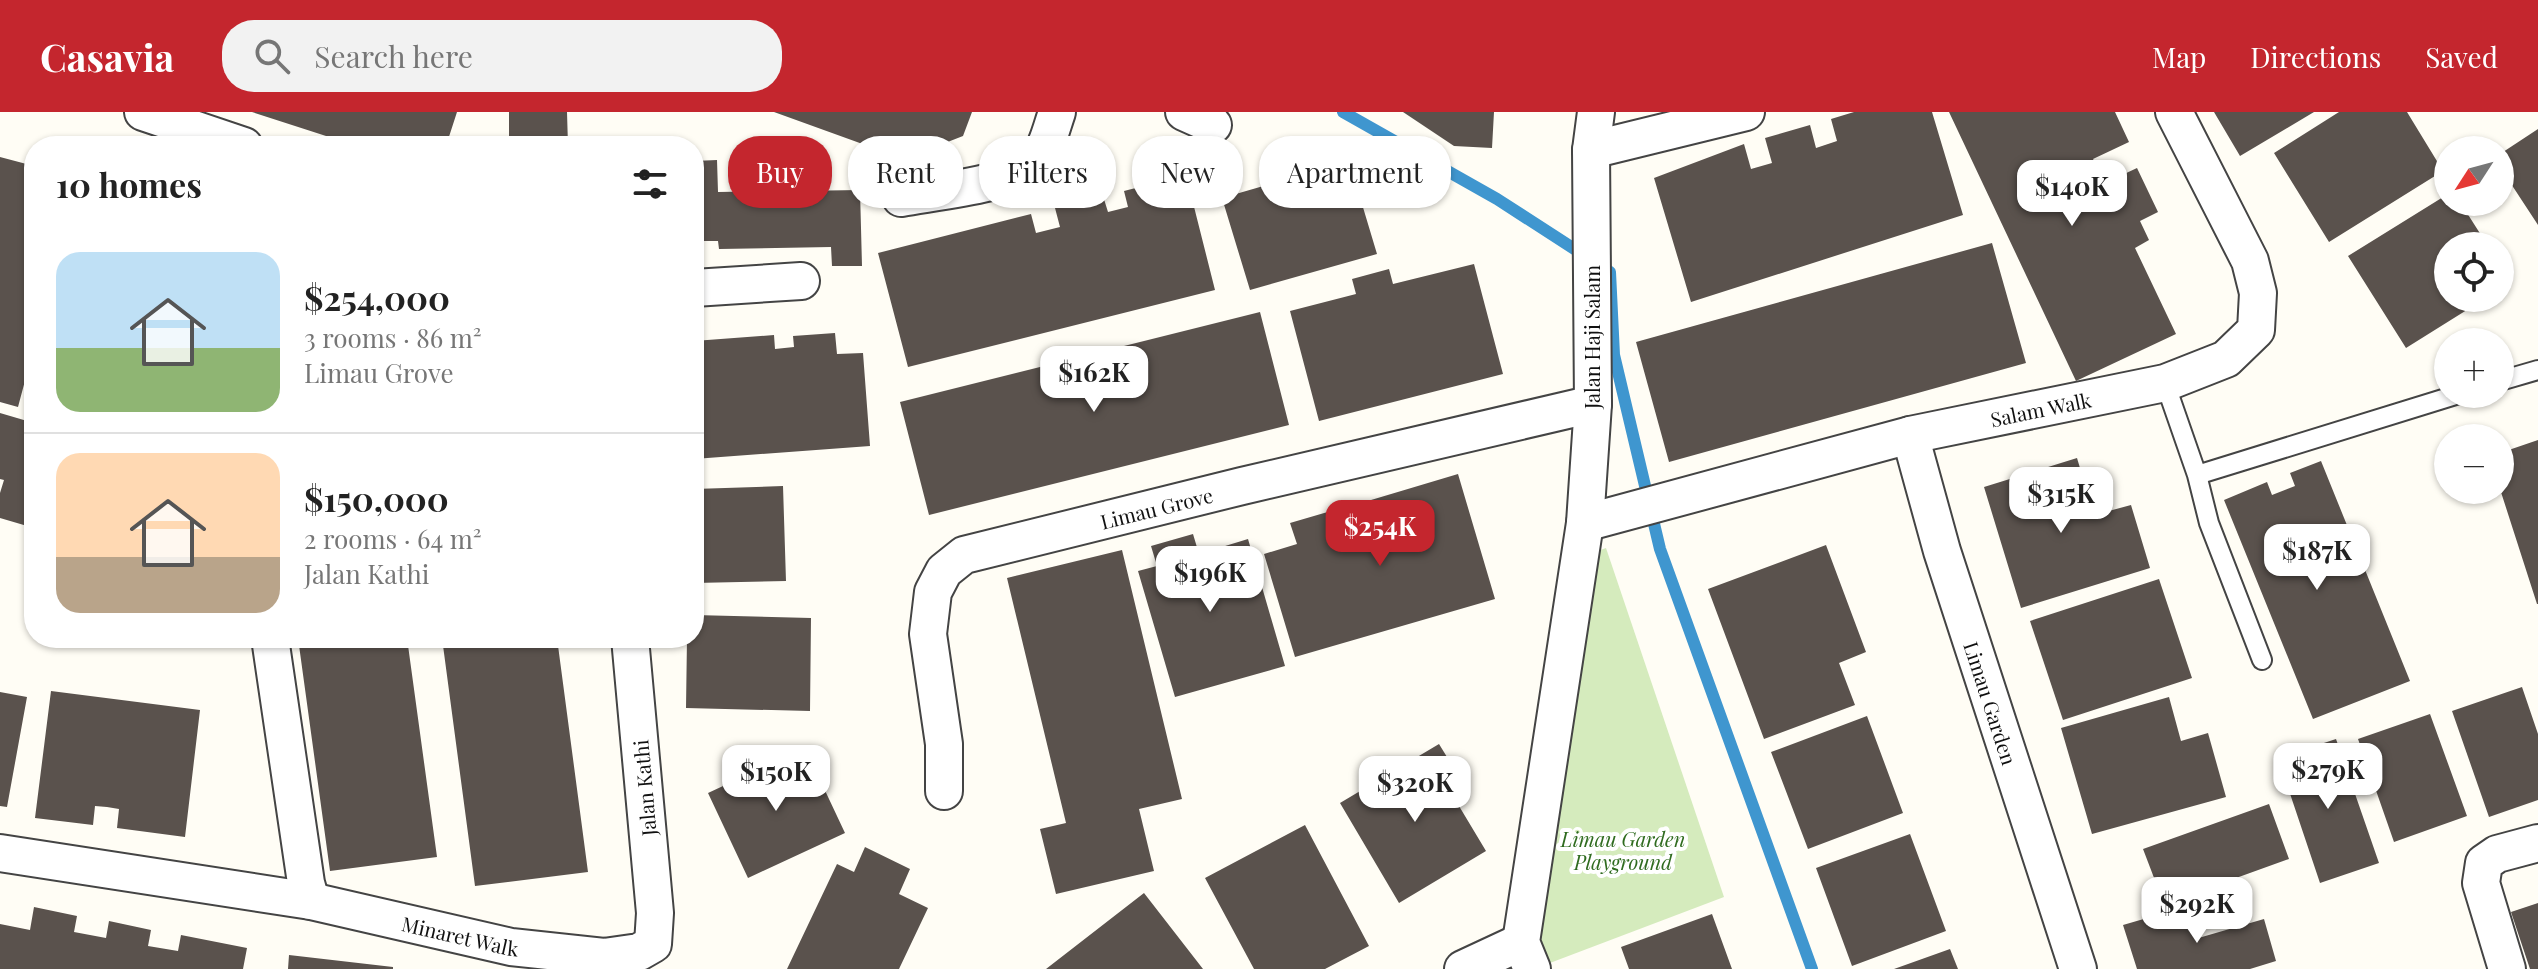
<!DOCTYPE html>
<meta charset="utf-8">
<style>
:root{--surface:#fff;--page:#f2f2f2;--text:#222;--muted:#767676;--line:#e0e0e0;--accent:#c4262e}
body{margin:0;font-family:"Playfair Display",serif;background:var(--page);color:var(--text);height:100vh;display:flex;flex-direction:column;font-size:30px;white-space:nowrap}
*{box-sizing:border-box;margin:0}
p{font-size:26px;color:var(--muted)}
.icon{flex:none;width:44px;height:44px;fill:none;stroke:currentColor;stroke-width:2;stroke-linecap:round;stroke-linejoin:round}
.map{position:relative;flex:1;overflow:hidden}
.details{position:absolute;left:24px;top:24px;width:680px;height:512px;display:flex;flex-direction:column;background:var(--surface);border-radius:32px;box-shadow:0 2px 6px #0004}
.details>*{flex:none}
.banner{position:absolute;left:728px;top:24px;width:760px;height:72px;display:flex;gap:16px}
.needle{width:52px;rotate:234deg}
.fabs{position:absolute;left:2434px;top:24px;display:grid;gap:16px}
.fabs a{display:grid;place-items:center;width:80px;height:80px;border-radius:50%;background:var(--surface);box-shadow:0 2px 6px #0004;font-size:40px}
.price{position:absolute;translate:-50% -68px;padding:0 18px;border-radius:16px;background:#fff;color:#222;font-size:26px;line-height:52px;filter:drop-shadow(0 2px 4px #0008)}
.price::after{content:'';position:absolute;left:50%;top:48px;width:24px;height:18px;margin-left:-12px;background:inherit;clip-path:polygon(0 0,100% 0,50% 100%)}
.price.selected{background:var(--accent);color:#fff}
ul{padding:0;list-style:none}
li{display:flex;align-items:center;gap:24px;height:200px;padding:0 32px}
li+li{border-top:2px solid var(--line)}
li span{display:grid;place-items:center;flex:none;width:224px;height:160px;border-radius:24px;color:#555}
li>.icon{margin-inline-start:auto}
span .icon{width:96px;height:96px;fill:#fffc;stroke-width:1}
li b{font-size:34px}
h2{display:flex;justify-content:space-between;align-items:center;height:96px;padding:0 32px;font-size:34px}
.tag{padding:0 28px;border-radius:32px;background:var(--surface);box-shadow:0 2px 6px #0004;font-size:28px;line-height:72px}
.tag.selected{background:var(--accent);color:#fff}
header{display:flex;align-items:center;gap:48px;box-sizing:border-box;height:112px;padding:0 40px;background:var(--accent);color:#fff}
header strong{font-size:38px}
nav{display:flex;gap:44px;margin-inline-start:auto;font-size:28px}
.search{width:560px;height:72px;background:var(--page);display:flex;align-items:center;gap:20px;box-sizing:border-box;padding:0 28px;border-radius:32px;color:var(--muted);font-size:30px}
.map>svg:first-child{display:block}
.green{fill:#d5ebbd}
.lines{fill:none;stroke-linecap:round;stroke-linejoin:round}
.stream{stroke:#3f96cf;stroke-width:12}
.building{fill:#5a524d}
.lane-casing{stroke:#444;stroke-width:22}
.street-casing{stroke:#444;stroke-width:40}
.lane{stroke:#fff;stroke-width:18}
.street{stroke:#fff;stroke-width:36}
.labels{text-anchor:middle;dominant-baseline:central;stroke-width:8;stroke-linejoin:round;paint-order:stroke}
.street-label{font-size:20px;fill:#111;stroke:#fff}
.park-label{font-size:20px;font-style:italic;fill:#2f6b1f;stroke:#fff}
</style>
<header>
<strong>Casavia</strong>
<div class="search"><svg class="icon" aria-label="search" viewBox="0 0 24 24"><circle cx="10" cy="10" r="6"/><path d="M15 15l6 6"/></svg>Search here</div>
<nav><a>Map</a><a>Directions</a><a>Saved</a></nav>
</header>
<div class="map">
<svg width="2538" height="857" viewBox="0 0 2538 857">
<rect width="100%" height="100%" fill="#fffdf5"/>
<path class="green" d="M 1606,436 L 1724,785 L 1542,854 L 1530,821 L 1584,444 Z"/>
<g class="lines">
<path class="stream" d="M 1343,0 L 1497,87 L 1610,160 L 1614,243 L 1660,437 L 1812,857"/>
</g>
<path class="building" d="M 252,0 L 457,0 L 446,34 L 357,34 Z
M 509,0 L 567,0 L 568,34 L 509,34 Z
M 774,0 L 972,0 L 963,24 L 904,47 Z
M 1403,0 L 1494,0 L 1492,36 L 1454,34 Z
M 1854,0 L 1932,0 L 1963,103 L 1691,190 L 1654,66 L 1744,32 L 1751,57 L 1772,51 L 1765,26 L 1810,13 L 1816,36 L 1837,29 L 1831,7 Z
M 1949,0 L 2115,0 L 2129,30 L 2093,47 L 2105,71 L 2137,56 L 2158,100 L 2140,109 L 2149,128 L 2135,136 L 2176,222 L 2076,269 Z
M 2214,0 L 2314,0 L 2240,44 Z
M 2339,0 L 2407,0 L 2443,59 L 2329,130 L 2274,41 Z
M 2538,17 L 2538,113 L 2500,55 L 2500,42 Z
M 0,45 L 34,54 L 34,197 L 28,219 L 34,221 L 34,235 L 18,295 L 0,290 Z
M 717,48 L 718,80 L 860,78 L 862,154 L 832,154 L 831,135 L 719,137 L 718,129 L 694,129 L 694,49 Z
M 1333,54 L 1339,77 L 1356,72 L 1377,142 L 1250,178 L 1222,86 Z
M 1186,63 L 1215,178 L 908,255 L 878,141 L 1031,102 L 1036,121 L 1060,115 L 1055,96 L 1103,84 L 1108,100 L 1128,95 L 1124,79 Z
M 2448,82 L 2448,90 L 2460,90 L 2488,134 L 2448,134 L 2448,186 L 2486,186 L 2406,236 L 2348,144 Z
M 1992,131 L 2026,251 L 1669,350 L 1636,230 Z
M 1474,152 L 1503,262 L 1319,309 L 1290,199 L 1356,182 L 1352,167 L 1389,157 L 1393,172 Z
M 2500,153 L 2511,170 L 2500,177 Z
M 1260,200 L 1289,313 L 929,403 L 900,290 Z
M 835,221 L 837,242 L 863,241 L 870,334 L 694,347 L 694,229 L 774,223 L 775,237 L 794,235 L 793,224 Z
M 0,301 L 34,311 L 34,416 L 0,406 L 0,381 L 4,368 L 0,367 Z
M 2538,328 L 2538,492 L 2537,492 L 2500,377 L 2500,341 Z
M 2077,346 L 2094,403 L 2131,393 L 2150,456 L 2021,496 L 1984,375 Z
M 2321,349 L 2410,569 L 2313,607 L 2224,388 L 2267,370 L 2272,383 L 2295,374 L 2290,361 Z
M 1458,362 L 1495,487 L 1295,545 L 1264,442 L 1297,432 L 1290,411 L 1331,399 L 1339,425 L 1368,416 L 1361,391 Z
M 783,374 L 786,469 L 694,471 L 694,377 Z
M 1193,422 L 1199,442 L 1248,427 L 1285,554 L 1175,585 L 1138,459 L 1157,454 L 1151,434 Z
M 1826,433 L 1866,540 L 1839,551 L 1855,593 L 1764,627 L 1708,477 Z
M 1122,438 L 1182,687 L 1139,697 L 1154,759 L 1056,782 L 1040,717 L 1066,711 L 1007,466 Z
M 2159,467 L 2192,566 L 2063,608 L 2030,509 Z
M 694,503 L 811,506 L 810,599 L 686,596 L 687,526 L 694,526 Z
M 298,526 L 407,526 L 437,745 L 330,759 Z
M 442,526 L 557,526 L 588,760 L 475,774 Z
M 2522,575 L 2538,622 L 2538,688 L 2489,705 L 2452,599 Z
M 51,579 L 200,598 L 185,725 L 117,716 L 119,697 L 107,695 L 95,694 L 93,713 L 35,706 Z
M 0,580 L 27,585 L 7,695 L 0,694 Z
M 2169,585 L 2181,629 L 2208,621 L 2226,685 L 2092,722 L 2061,616 Z
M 2430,602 L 2467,704 L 2394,730 L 2358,627 Z
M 1867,604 L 1903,701 L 1808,737 L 1771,640 Z
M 2336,627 L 2379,751 L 2320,771 L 2278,646 Z
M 1439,632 L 1463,671 L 1450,679 L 1486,739 L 1399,791 L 1340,691 Z
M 805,636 L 845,721 L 748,766 L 708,681 Z
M 2269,692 L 2289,747 L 2164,792 L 2143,737 Z
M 1305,713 L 1369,834 L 1325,857 L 1254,857 L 1205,766 Z
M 1910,722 L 1946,819 L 1852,854 L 1816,756 Z
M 865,735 L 910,757 L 899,782 L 928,796 L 899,857 L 787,857 L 837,752 L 854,760 Z
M 1144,781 L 1203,857 L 1046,857 Z
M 2538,791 L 2538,857 L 2530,857 L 2511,800 Z
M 34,795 L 77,804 L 74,820 L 106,826 L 109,809 L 151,818 L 148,834 L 178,839 L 181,823 L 247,836 L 243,857 L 0,857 L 0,812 L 30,818 Z
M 2185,795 L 2195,827 L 2264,807 L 2276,849 L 2250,857 L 2137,857 L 2123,813 Z
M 1712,802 L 1732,857 L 1629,857 L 1621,835 Z
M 1950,837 L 1958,857 L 1894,857 Z
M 289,843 L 393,855 L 393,857 L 288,857 Z"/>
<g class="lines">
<g class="lane-casing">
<path id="lane" d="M 2500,269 L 2538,258
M 2165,271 L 2197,363 L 2209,411 L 2262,548
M 2197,363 L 2459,282"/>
</g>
<g class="street-casing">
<g id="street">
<path d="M 143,0 L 244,34"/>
<path d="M 1184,0 L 1213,13"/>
<path d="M 1591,38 L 1746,0"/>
<path d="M 901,86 C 932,80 1015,72 1034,51 C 1047,38 1051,17 1057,0"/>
<path d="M 694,176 L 801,169"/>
<path id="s1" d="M 1910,323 L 1942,439 L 2078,857"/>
<path id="s2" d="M 1585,411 L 1910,323 L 2165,271 L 2226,247 L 2256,218 L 2258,181 L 2250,149 L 2174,0"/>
<path d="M 270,526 L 306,771 L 311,789"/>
<path id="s3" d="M 944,679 L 944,632 L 928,522 L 933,480 L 944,459 L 964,443 L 1242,374 L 1593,292"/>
<path id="s4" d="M 0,741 L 311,789 L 511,835 L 604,845 L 639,840 L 653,832 L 655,801 L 630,526"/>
<path d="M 1463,857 L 1521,830"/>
<path d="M 1532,857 L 1521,830 L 1585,411 L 1593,292 L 1591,38 L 1596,0"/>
<path d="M 2507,857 L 2481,771 L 2484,751 L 2497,742 L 2538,731"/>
</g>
</g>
<use href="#lane" class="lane"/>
<use href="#street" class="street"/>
</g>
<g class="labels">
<g class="street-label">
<text transform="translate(1591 225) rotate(-90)">Jalan Haji Salam</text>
<text stroke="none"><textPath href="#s2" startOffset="470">Salam Walk</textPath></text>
<text stroke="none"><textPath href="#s3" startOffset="448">Limau Grove</textPath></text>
<text stroke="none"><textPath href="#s1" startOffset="280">Limau Garden</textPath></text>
<text transform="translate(644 676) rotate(-95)">Jalan Kathi</text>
<text stroke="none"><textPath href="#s4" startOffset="468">Minaret Walk</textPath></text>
</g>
<g class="park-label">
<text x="1623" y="726">Limau Garden<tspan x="1623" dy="23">Playground</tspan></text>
</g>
</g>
</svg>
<div class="fabs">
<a><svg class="needle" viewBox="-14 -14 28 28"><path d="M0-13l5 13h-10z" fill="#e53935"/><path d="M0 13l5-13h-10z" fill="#767676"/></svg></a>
<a><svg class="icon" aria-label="locate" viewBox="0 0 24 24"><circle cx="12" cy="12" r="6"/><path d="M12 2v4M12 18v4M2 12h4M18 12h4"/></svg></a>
<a>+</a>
<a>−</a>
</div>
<b class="price" style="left:2072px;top:116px">$140K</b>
<b class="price" style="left:1094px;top:302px">$162K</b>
<b class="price" style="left:2061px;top:423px">$315K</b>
<b class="price selected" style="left:1380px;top:456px">$254K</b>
<b class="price" style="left:2317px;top:480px">$187K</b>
<b class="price" style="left:1210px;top:502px">$196K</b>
<b class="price" style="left:2328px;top:699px">$279K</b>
<b class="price" style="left:776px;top:701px">$150K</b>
<b class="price" style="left:1415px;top:712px">$320K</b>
<b class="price" style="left:2197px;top:833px">$292K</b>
<div class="banner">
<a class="tag selected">Buy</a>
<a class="tag">Rent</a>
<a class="tag">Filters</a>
<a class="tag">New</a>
<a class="tag">Apartment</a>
</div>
<section class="details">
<h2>10 homes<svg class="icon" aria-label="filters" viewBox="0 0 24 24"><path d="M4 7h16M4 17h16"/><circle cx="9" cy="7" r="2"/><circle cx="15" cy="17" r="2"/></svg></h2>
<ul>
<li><span style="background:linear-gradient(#bfe0f5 60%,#8fb573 0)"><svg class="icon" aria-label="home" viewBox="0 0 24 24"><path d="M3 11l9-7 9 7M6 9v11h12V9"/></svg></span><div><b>$254,000</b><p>3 rooms · 86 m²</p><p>Limau Grove</p></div></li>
<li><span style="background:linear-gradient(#ffd9b3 65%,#b9a48a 0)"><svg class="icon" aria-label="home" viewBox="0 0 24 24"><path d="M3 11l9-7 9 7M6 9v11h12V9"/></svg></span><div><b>$150,000</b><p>2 rooms · 64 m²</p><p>Jalan Kathi</p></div></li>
</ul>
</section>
</div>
